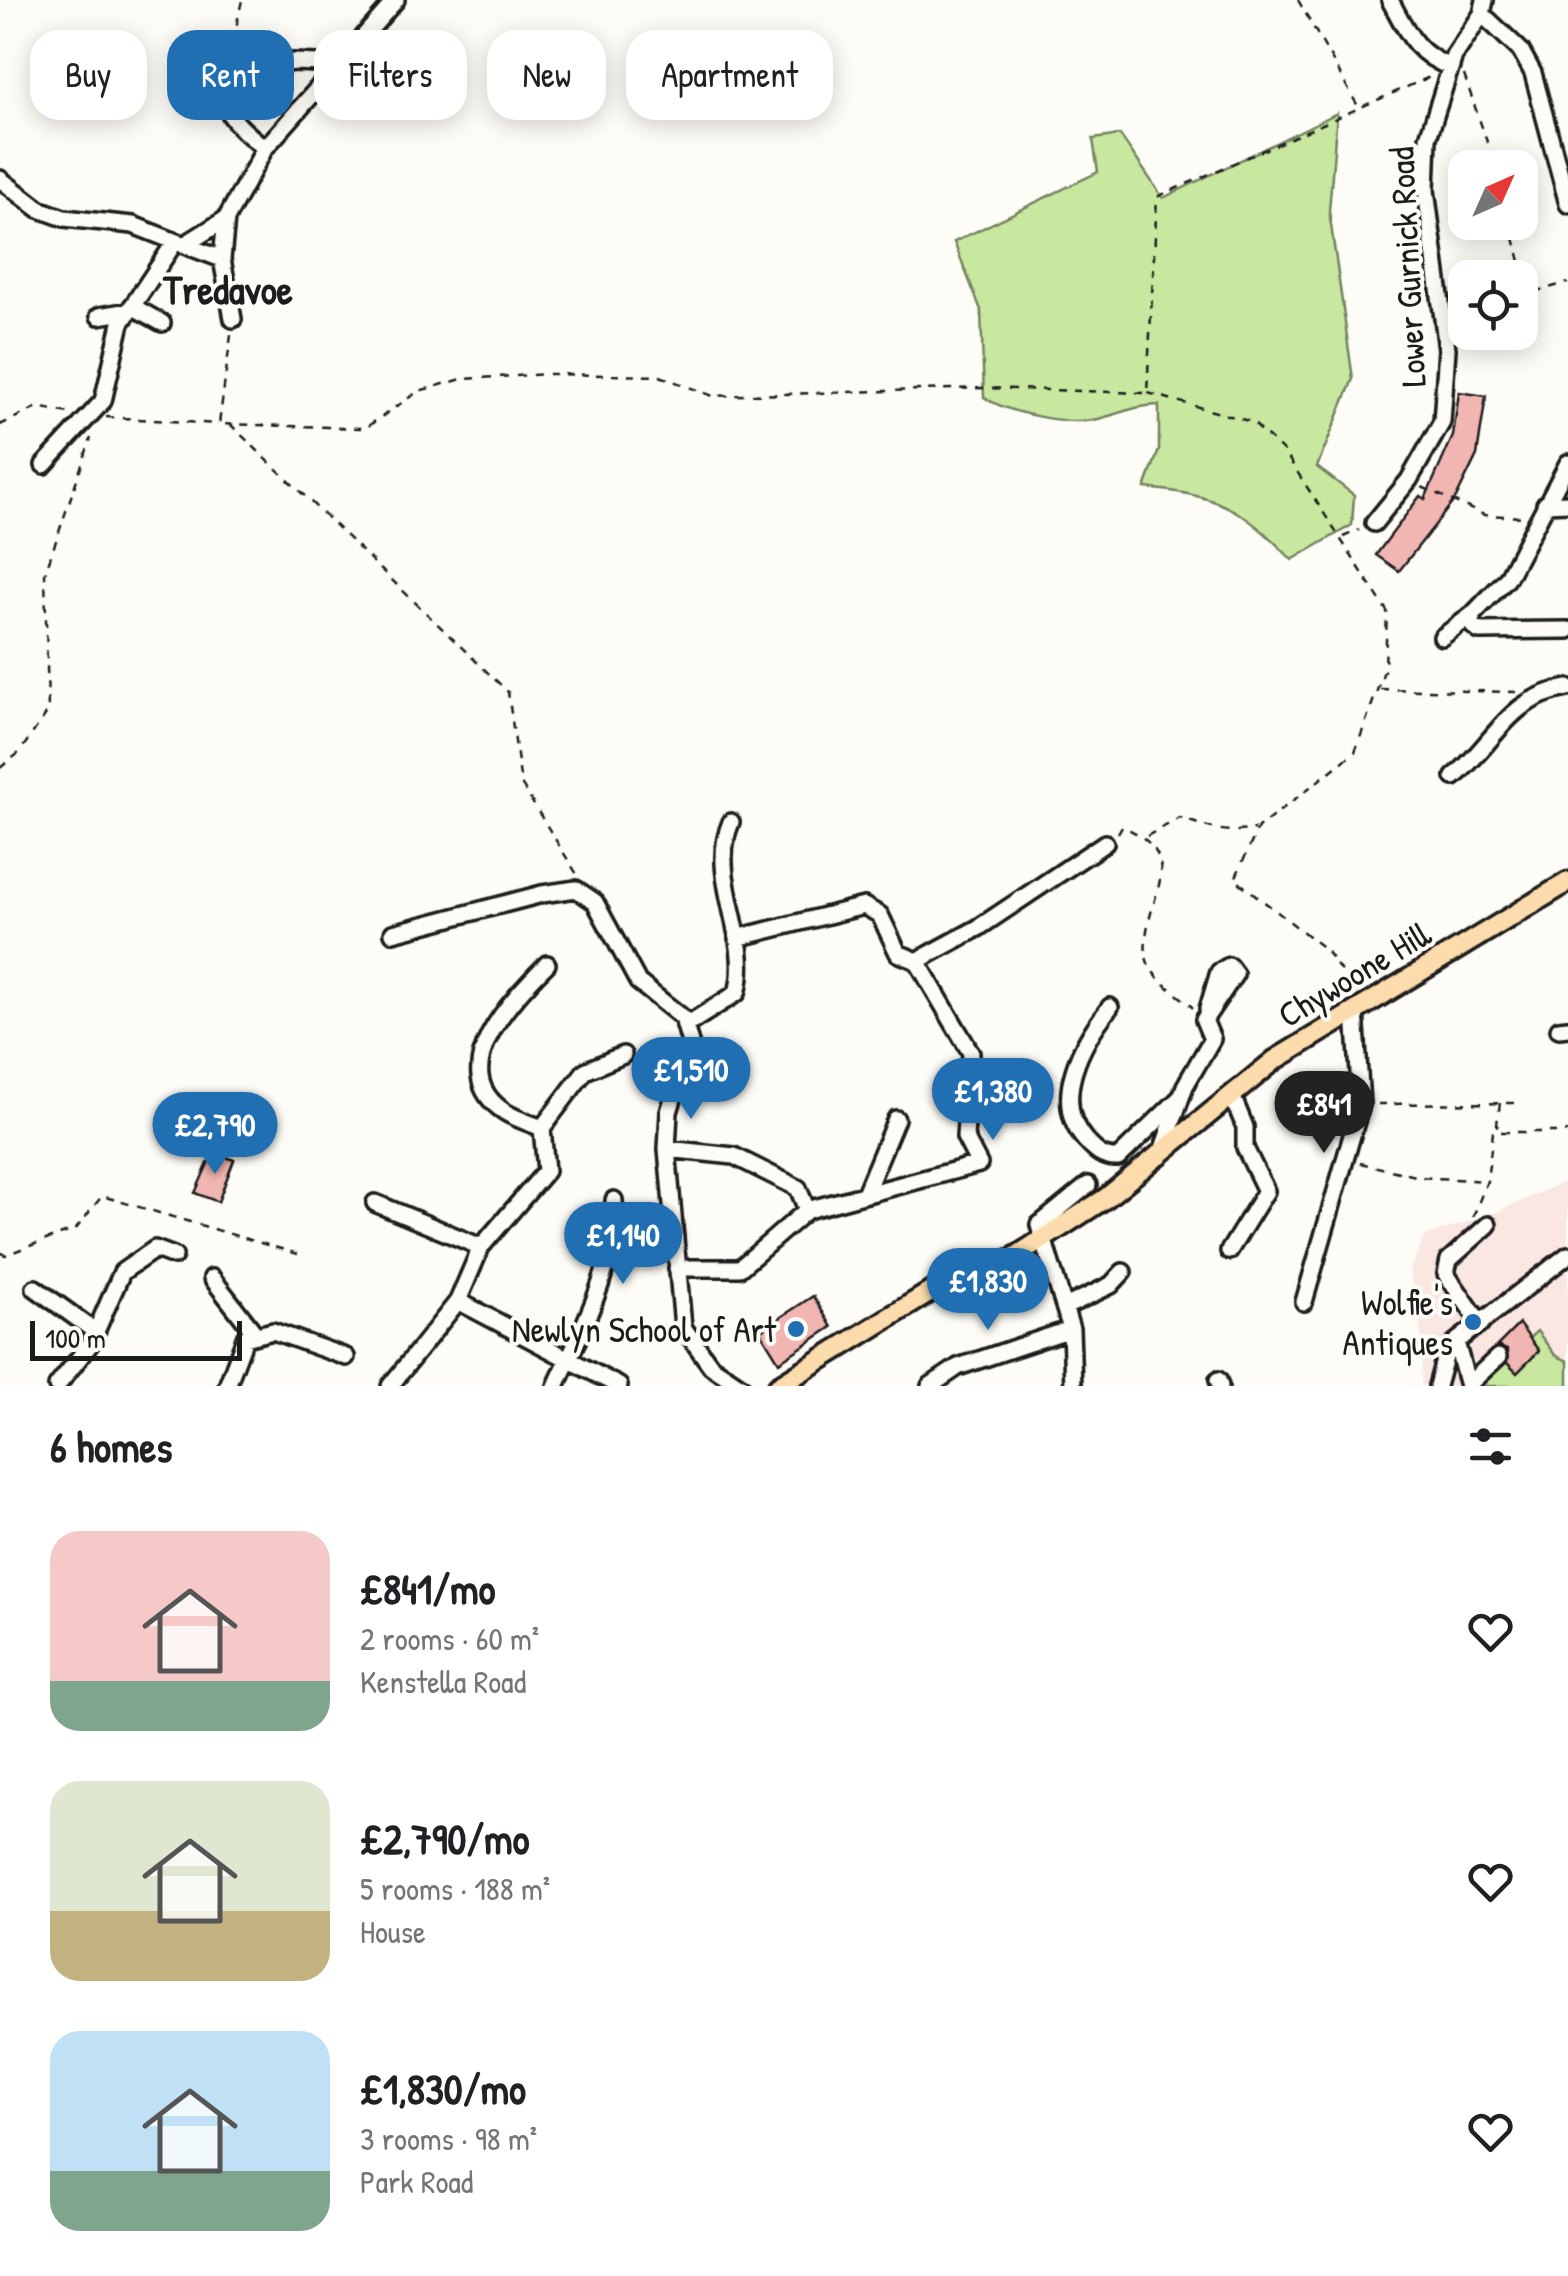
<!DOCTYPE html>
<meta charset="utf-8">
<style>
:root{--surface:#fff;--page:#f2f2f2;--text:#202124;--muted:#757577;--accent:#1f6fb2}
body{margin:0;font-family:"Patrick Hand",sans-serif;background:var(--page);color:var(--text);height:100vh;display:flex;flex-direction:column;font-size:38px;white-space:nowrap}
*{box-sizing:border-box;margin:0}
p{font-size:32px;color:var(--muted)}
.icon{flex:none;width:55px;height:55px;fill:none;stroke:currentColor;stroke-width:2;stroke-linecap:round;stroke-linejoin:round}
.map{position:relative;height:1386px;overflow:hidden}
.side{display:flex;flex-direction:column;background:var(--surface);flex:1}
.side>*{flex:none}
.top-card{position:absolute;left:30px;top:30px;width:1000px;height:90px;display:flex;gap:20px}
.needle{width:65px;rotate:45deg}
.buttons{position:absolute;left:1448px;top:150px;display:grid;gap:20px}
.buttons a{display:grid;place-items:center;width:90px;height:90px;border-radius:20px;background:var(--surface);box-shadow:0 5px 25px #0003;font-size:50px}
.scale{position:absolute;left:30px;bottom:25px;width:212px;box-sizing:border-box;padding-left:10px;border:5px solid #1c1c1c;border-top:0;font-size:28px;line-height:35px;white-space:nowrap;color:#1c1c1c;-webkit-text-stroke:8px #fdfcf7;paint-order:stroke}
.price{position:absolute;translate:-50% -85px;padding:0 22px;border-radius:35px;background:var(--accent);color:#fff;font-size:32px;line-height:65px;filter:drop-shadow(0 2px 5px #0008)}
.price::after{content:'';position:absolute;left:50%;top:60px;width:30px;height:22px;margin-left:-15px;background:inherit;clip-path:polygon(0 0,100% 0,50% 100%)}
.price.selected{background:#222;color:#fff}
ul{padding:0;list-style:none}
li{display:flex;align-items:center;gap:30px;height:250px;padding:0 50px}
li span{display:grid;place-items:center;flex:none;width:280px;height:200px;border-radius:30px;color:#555}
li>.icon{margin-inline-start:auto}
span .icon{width:120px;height:120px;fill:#fffc;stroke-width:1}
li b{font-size:42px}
h2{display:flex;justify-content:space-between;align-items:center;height:120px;padding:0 50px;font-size:42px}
.pill{padding:0 35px;border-radius:30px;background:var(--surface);box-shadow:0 5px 25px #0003;font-size:35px;line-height:90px}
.pill.selected{background:var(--accent);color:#fff}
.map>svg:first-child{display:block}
.built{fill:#fae7e2}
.green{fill:#c8e8a0;stroke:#72825e;stroke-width:2.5}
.building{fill:#f2b6b2;stroke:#1c1c1c;stroke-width:2.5}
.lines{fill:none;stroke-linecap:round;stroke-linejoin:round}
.minor-casing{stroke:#1c1c1c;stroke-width:22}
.major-casing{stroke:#1c1c1c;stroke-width:25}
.path{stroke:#1c1c1c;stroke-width:2.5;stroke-dasharray:8 8;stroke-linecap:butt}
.minor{stroke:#fdfcf7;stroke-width:15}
.major{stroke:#fcdcac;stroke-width:18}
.poi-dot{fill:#1f6fb2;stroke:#fdfcf7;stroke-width:4}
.labels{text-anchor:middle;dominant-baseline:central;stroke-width:8;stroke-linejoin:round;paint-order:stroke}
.street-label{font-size:35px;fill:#1c1c1c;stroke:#fdfcf7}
.poi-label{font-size:35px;fill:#1c1c1c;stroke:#fdfcf7;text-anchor:end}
.quarter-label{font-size:40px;font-weight:bold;fill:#1c1c1c;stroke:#fdfcf7}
</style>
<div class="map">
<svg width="1568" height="1386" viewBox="0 0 1568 1386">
<rect width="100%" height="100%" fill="#fdfcf7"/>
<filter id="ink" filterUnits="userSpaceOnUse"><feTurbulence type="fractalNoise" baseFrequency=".01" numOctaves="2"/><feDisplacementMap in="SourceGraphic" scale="20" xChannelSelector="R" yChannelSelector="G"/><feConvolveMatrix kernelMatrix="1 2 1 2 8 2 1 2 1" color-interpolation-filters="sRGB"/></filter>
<g filter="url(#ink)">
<path class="built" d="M 1568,1180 L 1568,1371 L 1525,1386 L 1421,1386 L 1423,1344 L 1410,1271 L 1425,1236 L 1490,1215 Z"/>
<path class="green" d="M 1337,113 L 1329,211 L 1353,379 L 1317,467 L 1354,495 L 1352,525 L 1292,560 C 1242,507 1217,495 1145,488 L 1159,450 L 1159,405 C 1137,405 1119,414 1098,419 C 1069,426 1007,413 984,397 L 981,310 L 954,242 L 1098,172 L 1093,139 L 1120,135 L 1163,198 Z
M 1537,1331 L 1555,1355 L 1568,1361 L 1568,1386 L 1477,1386 Z"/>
<path class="building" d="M 1459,392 L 1486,396 L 1477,455 L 1456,498 L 1399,571 L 1376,555 L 1420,496 L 1425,499 L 1453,436 Z
M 213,1152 L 234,1160 L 218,1202 L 195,1193 Z
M 813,1296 L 832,1327 L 779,1362 L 760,1331 Z
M 1519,1324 L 1539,1351 L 1517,1373 L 1507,1363 L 1507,1350 L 1497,1346 Z"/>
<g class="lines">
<g class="minor-casing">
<path id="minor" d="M 1390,0 C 1407,32 1416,55 1451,67
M 1482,14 L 1521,51 L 1533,73 L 1568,204
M 265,148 C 239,128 213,107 227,72 L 294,62 L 341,64
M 0,179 L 39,209 L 64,218 L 133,225 L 184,245 L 226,219
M 184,245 L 222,259
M 132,306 L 162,323
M 99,316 L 129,311
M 233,319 L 222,259 L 226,219 L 265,148 L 396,0
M 44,465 L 103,401 L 121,323 L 175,242
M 1545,504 L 1568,503
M 1374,523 L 1409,480 L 1442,422 L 1447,349 L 1426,190 L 1428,138 L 1454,56 L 1482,14 L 1485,0
M 1472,615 L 1472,625 L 1479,631 L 1568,630
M 1442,637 L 1472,615 L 1507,579 L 1568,463
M 1454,777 C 1497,741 1507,698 1568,688
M 393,933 L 542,894 L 576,889 L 595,902 L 638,982 L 683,1018 L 690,1043 L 669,1112 L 667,1149 L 683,1327 L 711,1366 L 741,1386
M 737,938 L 864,906 L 880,915 L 898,953 L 917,961
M 1110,1007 C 1082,1042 1050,1100 1085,1140 C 1095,1151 1103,1159 1118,1158 L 1181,1097
M 685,1026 L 737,993 C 753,937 707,878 731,822
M 1559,1029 L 1568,1028
M 542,1128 C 530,1123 516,1119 505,1112 C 442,1071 512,999 547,964
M 667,1149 L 734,1156 L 798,1188 L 807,1210
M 1160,1157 L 1185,1086 L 1212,1039 L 1204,1020 L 1235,974 L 1229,966 L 1219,972 L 1208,1009
M 866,1191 L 896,1119
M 375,1203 L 481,1247
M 1229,1251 L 1266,1191 L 1245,1148 L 1245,1127 L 1233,1098
M 677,1268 L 740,1268 L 807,1210 L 979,1164 L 965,1137 L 971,1053 L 917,961 L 978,928 L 1105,843
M 212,1278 L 256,1335
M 35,1288 L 96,1332
M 458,1301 L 619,1386
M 1304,1302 L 1361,1104 L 1355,1011
M 1065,1307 L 1111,1285 L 1123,1272
M 1481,1324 L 1446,1274 L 1449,1260 L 1488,1225
M 1456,1342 L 1468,1386
M 1218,1380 L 1220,1386
M 1468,1385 L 1498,1357
M 57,1386 L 91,1343 L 122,1272 L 155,1249 L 174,1256
M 227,1386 L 245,1338 L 273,1331 L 346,1357
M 390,1386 L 458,1301 L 481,1247 L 546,1171 L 542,1128 L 585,1071 L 623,1055
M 556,1386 C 583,1327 617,1266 614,1200
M 930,1386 L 958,1367 L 1071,1329
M 1073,1386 L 1071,1329 L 1039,1225 L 1088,1185
M 1437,1386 L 1446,1353 L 1456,1342 L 1568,1255"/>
</g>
<g class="major-casing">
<path id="major" d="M 778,1386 L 932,1291 L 1015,1257 L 1106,1198 L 1275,1060 L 1568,882"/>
</g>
<path class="path" d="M 1298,0 L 1359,108 L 1432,76
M 230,56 L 242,0
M 1464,75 L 1496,168
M 1510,222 L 1528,293 L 1568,283
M 231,335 L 219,424 L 365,428 L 419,391 L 462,379 L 550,374 L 660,376 L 713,396 L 988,388 L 1147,393 L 1157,197 L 1359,108
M 1148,393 L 1252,422 L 1285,453 L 1387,611 L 1385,668 L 1355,752 L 1258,828 L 1235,879 L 1325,949 L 1355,991
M 106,417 L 218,424
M 230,424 L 508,692 L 521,784 L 578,876
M 0,425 L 38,407 L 69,413
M 1422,487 L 1484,515 L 1523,517
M 1343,537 L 1359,530
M 1380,689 L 1517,692
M 0,768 L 19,753 L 48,711 L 45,573 L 91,438
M 1118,833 L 1122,826 C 1196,859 1140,900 1146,955 C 1148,978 1179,993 1193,1008
M 1147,836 L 1180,818 C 1209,827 1224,835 1255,829
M 1500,1103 L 1497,1124 L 1501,1130
M 1378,1104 L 1517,1103
M 1360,1163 L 1420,1177 L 1485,1181
M 1473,1217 L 1487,1181 L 1493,1132 L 1568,1132
M 0,1252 L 5,1255 L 76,1229 L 102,1196 L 298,1254"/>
<use href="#minor" class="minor"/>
<use href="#major" class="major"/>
</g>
</g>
<g class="poi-dot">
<circle cx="1473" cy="1322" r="10"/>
<circle cx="796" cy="1329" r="10"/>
</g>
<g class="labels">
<g class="street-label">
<text transform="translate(1407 267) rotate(-93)">Lower Gurnick Road</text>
<text transform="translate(1354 974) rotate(-31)">Chywoone Hill</text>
</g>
<g class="poi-label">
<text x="1453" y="1302">Wolfie's<tspan x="1453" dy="40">Antiques</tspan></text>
<text x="776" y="1329">Newlyn School of Art</text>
</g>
<g class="quarter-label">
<text x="228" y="289">Tredavoe</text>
</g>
</g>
</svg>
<div class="buttons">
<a><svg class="needle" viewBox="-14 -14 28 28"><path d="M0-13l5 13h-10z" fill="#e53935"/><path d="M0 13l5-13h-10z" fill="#757577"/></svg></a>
<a><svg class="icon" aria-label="locate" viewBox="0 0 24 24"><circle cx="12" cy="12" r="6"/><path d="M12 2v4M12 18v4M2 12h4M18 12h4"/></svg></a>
</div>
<div class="scale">100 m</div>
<b class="price" style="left:691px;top:1122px">£1,510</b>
<b class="price" style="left:993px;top:1143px">£1,380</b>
<b class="price selected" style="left:1324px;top:1156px">£841</b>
<b class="price" style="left:215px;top:1177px">£2,790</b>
<b class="price" style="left:623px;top:1287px">£1,140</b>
<b class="price" style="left:988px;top:1333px">£1,830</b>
<div class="top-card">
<a class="pill">Buy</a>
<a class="pill selected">Rent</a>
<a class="pill">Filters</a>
<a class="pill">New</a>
<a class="pill">Apartment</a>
</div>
</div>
<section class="side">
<h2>6 homes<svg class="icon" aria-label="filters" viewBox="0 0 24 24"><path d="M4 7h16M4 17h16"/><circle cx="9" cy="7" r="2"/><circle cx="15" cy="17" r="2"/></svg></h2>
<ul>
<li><span style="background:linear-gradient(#f6c9c9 75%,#7fa58c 0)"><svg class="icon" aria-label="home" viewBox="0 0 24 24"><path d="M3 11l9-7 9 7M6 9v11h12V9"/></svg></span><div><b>£841/mo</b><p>2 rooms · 60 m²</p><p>Kenstella Road</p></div><svg class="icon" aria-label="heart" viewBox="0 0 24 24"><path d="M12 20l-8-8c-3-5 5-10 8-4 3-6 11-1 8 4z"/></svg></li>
<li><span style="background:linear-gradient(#dfe7d0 65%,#c2b280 0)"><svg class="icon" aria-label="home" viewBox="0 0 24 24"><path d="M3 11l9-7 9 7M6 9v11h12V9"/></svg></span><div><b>£2,790/mo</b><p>5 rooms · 188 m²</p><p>House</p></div><svg class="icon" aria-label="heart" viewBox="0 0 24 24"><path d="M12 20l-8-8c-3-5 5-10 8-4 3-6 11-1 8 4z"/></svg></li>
<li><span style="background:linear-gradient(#bfe0f5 70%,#7fa58c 0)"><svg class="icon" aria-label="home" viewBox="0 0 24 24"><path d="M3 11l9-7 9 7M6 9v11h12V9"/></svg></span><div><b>£1,830/mo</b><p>3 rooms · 98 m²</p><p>Park Road</p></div><svg class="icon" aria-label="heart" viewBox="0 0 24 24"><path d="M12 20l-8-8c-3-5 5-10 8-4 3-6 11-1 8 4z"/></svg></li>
</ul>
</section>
